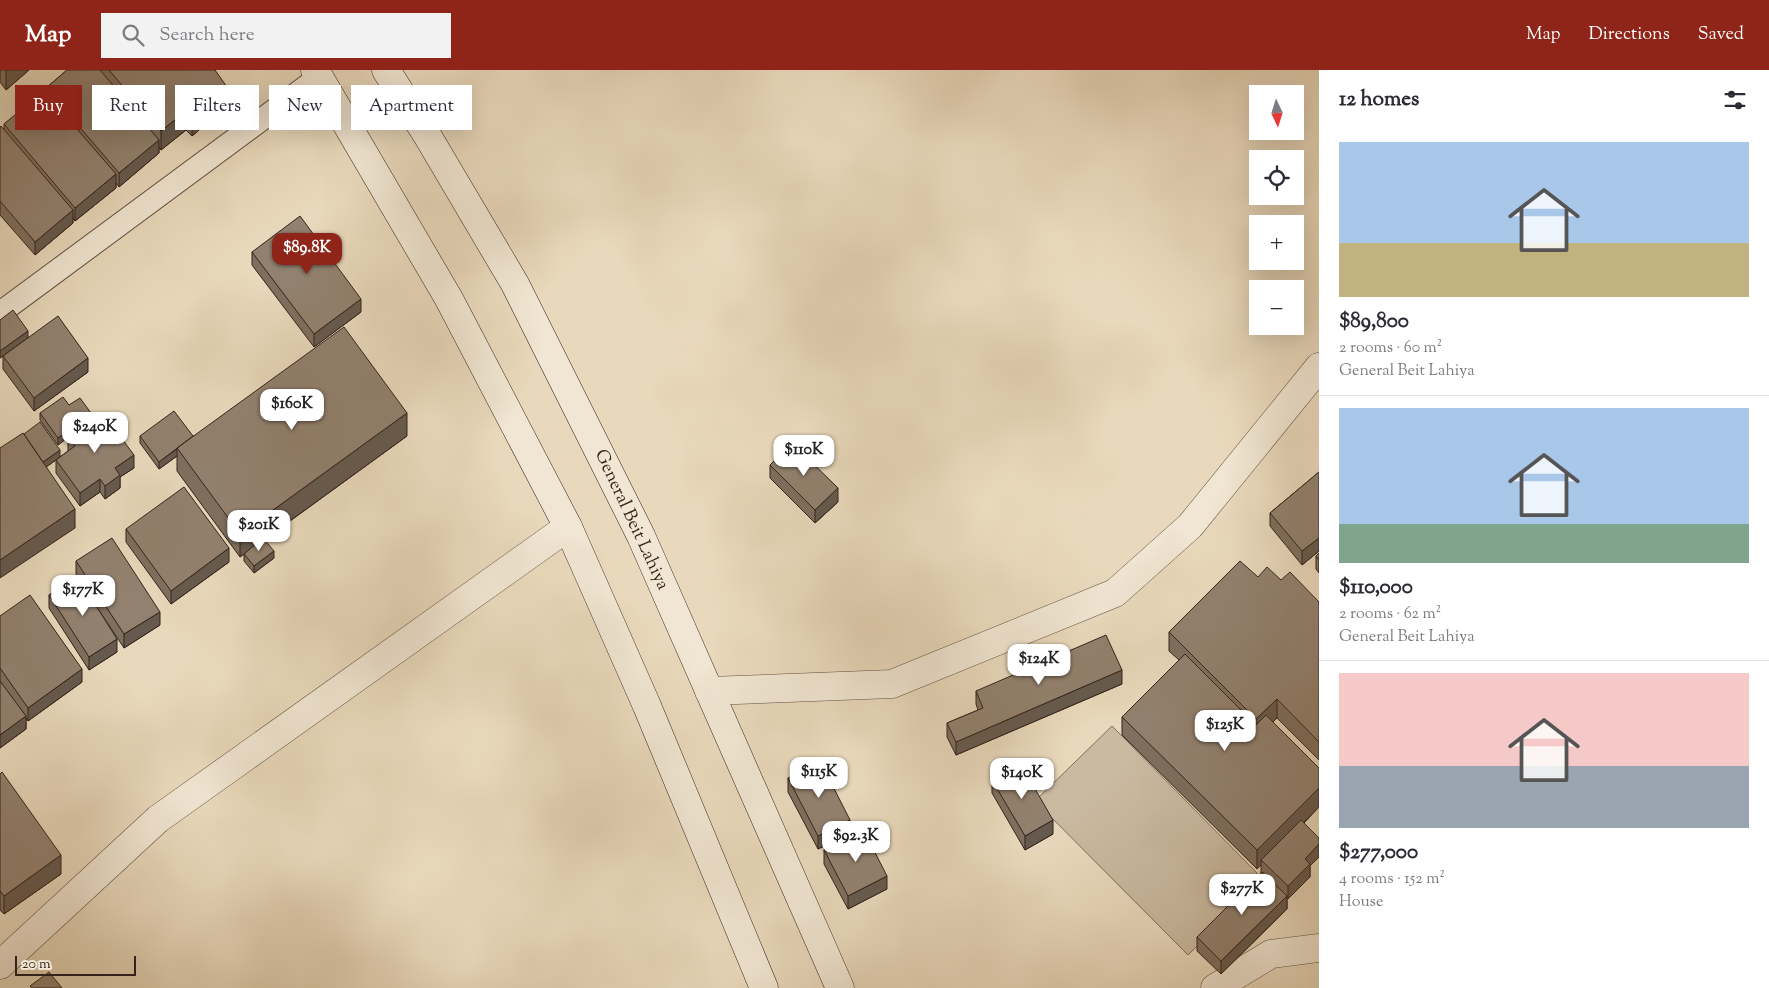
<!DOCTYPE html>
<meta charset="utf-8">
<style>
:root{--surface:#fff;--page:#f2f2f3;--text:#2b2b33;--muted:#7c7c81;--line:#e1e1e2;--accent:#8f2418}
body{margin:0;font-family:"Sorts Mill Goudy",serif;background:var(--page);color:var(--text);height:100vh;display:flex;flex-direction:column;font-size:19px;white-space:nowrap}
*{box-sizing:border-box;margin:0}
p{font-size:16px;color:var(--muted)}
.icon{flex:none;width:28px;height:28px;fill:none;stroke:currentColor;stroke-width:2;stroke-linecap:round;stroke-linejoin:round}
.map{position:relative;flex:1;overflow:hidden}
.sheet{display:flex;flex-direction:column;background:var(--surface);width:450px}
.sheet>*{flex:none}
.hud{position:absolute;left:15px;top:15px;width:475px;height:45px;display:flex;gap:10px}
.needle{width:32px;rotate:176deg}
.buttons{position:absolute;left:1249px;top:15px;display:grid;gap:10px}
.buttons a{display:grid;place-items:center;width:55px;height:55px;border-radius:0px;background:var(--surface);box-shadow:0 5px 20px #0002;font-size:25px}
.scale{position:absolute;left:15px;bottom:12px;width:121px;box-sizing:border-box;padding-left:5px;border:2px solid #34221b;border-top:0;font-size:14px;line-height:18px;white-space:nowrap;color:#34221b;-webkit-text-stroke:4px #f1e6d3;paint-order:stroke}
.price{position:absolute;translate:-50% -42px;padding:0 11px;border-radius:10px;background:#fff;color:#222;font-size:16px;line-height:32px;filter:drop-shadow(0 1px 2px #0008)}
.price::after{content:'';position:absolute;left:50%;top:30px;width:15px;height:11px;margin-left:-8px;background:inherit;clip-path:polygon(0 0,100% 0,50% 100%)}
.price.current{background:var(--accent);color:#fff}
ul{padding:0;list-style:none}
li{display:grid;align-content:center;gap:10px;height:265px;padding:0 20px}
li+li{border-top:1px solid var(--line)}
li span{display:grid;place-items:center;height:155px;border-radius:0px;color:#555}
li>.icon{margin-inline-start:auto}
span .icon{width:90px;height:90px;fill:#fffc;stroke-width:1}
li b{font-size:21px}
h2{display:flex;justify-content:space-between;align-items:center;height:60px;padding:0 20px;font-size:21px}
.chip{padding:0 18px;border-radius:0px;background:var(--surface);box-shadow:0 5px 20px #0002;font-size:18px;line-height:45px}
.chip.current{background:var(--accent);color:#fff}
header{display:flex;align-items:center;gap:30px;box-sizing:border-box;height:70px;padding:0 25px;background:var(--accent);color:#fff}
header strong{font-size:24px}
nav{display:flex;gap:28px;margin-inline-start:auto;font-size:18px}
.search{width:350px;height:45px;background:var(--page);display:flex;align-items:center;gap:12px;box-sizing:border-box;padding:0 18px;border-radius:0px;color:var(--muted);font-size:19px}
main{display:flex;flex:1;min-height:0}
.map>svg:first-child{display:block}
.garden{fill:#cabaa1;stroke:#7f6e5e}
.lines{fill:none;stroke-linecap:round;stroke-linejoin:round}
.lane-casing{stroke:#615043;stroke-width:24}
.street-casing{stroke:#615043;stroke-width:29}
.secondary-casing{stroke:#34221b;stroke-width:29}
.lane{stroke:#f1e6d3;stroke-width:22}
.street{stroke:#f1e6d3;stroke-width:28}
.secondary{stroke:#f1e6d3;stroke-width:28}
.wall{fill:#7e6f5f;stroke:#34221b}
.shaded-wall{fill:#665a4e;stroke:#34221b}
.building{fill:#92816f;stroke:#34221b}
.labels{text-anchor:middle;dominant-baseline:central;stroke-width:4;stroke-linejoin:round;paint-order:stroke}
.street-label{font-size:18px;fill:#34221b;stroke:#f1e6d3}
</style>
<header>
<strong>Map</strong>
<div class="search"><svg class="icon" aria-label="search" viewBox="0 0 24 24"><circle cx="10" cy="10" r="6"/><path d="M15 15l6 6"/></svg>Search here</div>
<nav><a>Map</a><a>Directions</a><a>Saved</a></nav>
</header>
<main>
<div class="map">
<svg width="1319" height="918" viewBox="0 0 1319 918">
<rect width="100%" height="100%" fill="#e9d9bc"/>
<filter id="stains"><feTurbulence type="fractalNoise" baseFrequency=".004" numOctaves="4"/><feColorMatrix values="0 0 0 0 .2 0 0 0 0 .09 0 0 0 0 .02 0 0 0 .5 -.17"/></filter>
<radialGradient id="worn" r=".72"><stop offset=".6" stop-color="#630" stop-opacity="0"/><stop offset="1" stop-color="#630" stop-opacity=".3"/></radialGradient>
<path class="garden" d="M 1112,656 L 1256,802 L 1262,812 L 1188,885 L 1035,731 Z"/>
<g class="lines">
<g class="lane-casing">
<path id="lane" d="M 0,243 L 319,7"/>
</g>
<g class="street-casing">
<path id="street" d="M 709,621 L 892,614 L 1115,523 L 1190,456 L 1319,297
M 0,895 L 158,749 L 568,457
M 1215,918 L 1271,884 L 1319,878"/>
</g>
<g class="secondary-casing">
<path id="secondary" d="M 315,0 L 449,229 L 568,457 L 647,636 L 764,918
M 386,0 L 427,65 L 515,214 L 641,466 L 840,918"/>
</g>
<use href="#lane" class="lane"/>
<use href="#street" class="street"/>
<use href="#secondary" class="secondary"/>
</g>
<path class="wall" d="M 0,0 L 29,0 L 6,20 L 0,12 Z
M 67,0 L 215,0 L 227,36 L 192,66 L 186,60 L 161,80 L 159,77 L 159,83 L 119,117 L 116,113 L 116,118 L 75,151 L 73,148 L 73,153 L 35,185 L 0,145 L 0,57 L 4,59 L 4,54 L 46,23 L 46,18 Z
M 252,182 L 361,242 L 314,277 L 252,195 Z
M 0,250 L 28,268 L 88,302 L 34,341 L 3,299 L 3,286 L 0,288 Z
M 69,335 L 91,350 L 134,398 L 120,407 L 120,418 L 105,429 L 100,422 L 80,436 L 56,403 L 56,390 L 46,397 L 75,458 L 0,378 L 60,387 L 68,381 L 68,367 L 58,375 L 40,350 L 40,343 Z
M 140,366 L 407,366 L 264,470 L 274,488 L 254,503 L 244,491 L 244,484 L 240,487 L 177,401 L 177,386 L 159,399 L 140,373 Z
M 770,395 L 838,432 L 815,453 L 770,408 Z
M 1319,402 L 1319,481 L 1302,495 L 1270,456 L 1270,443 Z
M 126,459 L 229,492 L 171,534 L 126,472 Z
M 1319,483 L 1319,503 L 1316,499 L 1316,486 Z
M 76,491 L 160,555 L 124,578 L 92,530 L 117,582 L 89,600 L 49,538 L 49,525 L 78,507 L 76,504 Z
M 1258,507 L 1319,532 L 1319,690 L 1277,648 L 1273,652 L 1319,698 L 1319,737 L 1304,753 L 1319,768 L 1319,787 L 1310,796 L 1310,807 L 1287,829 L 1287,839 L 1221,904 L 1197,881 L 1197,867 L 1261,803 L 1261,795 L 1257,799 L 1122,665 L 1122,647 L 1179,590 L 1169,581 L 1169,562 Z
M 0,546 L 82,612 L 28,651 L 26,648 L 26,659 L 0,678 Z
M 1122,614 L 956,685 L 947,667 L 947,653 L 978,640 L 976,634 L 976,621 Z
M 0,704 L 61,804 L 4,844 L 0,840 Z
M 788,708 L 850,763 L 818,779 L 788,722 Z
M 992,710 L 1053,764 L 1025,780 L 992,723 Z
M 824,780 L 887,819 L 848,839 L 824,794 Z"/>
<path class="shaded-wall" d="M 7,0 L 29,0 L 6,20 L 6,1 Z
M 227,17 L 227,36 L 192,66 L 192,47 Z
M 186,41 L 186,60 L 161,80 L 161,61 Z
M 159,70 L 159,83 L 119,117 L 119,103 Z
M 116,104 L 116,118 L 75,151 L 75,138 Z
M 73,140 L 73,153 L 35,185 L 35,172 Z
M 361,229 L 361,242 L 314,277 L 314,264 Z
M 28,261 L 28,268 L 0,288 L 0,281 Z
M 88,288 L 88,302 L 34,341 L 34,328 Z
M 91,343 L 91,350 L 58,375 L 58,368 Z
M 407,343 L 407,366 L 240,487 L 240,464 Z
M 177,379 L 177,386 L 159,399 L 159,392 Z
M 60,380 L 60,387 L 42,400 L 42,393 Z
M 134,385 L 134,398 L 120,407 L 120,418 L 105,429 L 105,416 L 115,398 Z
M 100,409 L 100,422 L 80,436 L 80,423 Z
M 838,418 L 838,432 L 815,453 L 815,440 Z
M 75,439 L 75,458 L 0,508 L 0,490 Z
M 1319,468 L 1319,481 L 1302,495 L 1302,481 Z
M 229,478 L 229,492 L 171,534 L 171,521 Z
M 274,481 L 274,488 L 254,503 L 254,496 Z
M 160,542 L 160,555 L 124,578 L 124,564 Z
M 117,569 L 117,582 L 89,600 L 89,587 Z
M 82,599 L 82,612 L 28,651 L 28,638 Z
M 1122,600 L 1122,614 L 956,685 L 956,672 Z
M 1277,629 L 1277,648 L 1256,668 L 1256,649 Z
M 26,646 L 26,659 L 0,678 L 0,665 Z
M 1319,718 L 1319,737 L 1264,792 L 1261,790 L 1261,795 L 1257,799 L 1257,780 Z
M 850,750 L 850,763 L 818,779 L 818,766 Z
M 1053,750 L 1053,764 L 1025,780 L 1025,766 Z
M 1319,774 L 1319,787 L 1310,796 L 1310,807 L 1288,829 L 1288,816 L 1305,789 Z
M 61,785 L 61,804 L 4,844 L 4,826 Z
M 887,806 L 887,819 L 848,839 L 848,826 Z
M 1287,826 L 1287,839 L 1221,904 L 1221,891 Z"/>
<path class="building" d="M 67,0 L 100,0 L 159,70 L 119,103 L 46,18 Z
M 109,0 L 215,0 L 227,17 L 192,47 L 186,41 L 161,61 Z
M 44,21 L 116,104 L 75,138 L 4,54 Z
M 1,56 L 73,140 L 35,172 L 0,131 L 0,57 Z
M 300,146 L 361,229 L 314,264 L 252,182 Z
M 13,240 L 28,261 L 0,281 L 0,250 Z
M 58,246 L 88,288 L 34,328 L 3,286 Z
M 344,257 L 407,343 L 240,464 L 177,378 Z
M 63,327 L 69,335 L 80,328 L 91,343 L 58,368 L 40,343 Z
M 174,341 L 193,366 L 159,392 L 140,366 Z
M 102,342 L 134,385 L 115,398 L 120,405 L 105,416 L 100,409 L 80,423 L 56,390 L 75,376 L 68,367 Z
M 40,352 L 60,380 L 43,392 L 24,364 Z
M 23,363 L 75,439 L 0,490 L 0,378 Z
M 792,373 L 838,418 L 815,440 L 770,395 Z
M 1319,402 L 1319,468 L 1302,481 L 1270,443 Z
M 184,417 L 229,478 L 171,521 L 126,459 Z
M 112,468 L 160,542 L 124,564 L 76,491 Z
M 263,468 L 274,481 L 254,496 L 244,484 Z
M 1319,483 L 1319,490 L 1316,486 Z
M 1240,491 L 1258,507 L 1267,497 L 1281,510 L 1290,502 L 1319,532 L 1319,672 L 1277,629 L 1256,649 L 1169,562 Z
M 78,507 L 117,569 L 89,587 L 49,525 Z
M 30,525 L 82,599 L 28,638 L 0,598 L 0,546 Z
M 1106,565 L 1122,600 L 956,672 L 947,653 L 983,638 L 976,621 Z
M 1185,584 L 1256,655 L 1266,645 L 1319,698 L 1319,718 L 1257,780 L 1122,647 Z
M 0,611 L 26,646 L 0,665 Z
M 820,691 L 850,750 L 818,766 L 788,708 Z
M 1020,693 L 1053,750 L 1025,766 L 992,710 Z
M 2,702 L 61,785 L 4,826 L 0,821 L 0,704 Z
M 1301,750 L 1319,768 L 1319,774 L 1305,789 L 1310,794 L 1288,816 L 1261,790 Z
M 864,761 L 887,806 L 848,826 L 824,780 Z
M 1262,802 L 1287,826 L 1221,891 L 1197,867 Z
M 49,902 L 62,918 L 32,918 L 30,916 Z"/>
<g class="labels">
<g class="street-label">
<text transform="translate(631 450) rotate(65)">General Beit Lahiya</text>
</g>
</g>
<rect width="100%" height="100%" filter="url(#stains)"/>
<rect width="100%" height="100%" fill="url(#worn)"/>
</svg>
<div class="buttons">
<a><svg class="needle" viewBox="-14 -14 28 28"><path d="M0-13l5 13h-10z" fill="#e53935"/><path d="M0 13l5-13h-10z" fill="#7c7c81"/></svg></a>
<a><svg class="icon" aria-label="locate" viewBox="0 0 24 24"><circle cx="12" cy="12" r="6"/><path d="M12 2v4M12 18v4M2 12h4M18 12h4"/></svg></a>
<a>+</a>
<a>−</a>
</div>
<div class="scale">20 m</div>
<b class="price current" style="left:307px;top:205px">$89.8K</b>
<b class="price" style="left:292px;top:361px">$160K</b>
<b class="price" style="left:95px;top:384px">$240K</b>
<b class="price" style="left:804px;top:407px">$110K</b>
<b class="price" style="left:259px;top:482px">$201K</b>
<b class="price" style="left:83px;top:547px">$177K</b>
<b class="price" style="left:1039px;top:616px">$124K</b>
<b class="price" style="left:1225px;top:682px">$125K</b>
<b class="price" style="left:819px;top:729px">$115K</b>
<b class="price" style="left:1022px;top:730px">$140K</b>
<b class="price" style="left:856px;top:793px">$92.3K</b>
<b class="price" style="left:1242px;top:846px">$277K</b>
<div class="hud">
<a class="chip current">Buy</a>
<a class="chip">Rent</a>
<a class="chip">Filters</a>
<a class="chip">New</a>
<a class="chip">Apartment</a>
</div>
</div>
<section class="sheet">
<h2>12 homes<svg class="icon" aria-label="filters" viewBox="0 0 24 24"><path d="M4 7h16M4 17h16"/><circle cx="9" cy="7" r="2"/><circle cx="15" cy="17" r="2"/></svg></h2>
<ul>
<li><span style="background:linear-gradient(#a9c7e8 65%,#c2b280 0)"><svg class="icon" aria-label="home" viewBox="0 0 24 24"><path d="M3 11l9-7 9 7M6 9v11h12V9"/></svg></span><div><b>$89,800</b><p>2 rooms · 60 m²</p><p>General Beit Lahiya</p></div></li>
<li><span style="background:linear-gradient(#a9c7e8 75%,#7fa58c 0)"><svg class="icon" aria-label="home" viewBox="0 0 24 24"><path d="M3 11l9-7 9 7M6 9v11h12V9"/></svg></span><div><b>$110,000</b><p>2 rooms · 62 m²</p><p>General Beit Lahiya</p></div></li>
<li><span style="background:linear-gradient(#f6c9c9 60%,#9aa5b1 0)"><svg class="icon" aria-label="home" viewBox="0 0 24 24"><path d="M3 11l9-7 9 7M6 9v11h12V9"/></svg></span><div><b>$277,000</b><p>4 rooms · 152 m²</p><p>House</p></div></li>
</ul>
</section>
</main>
